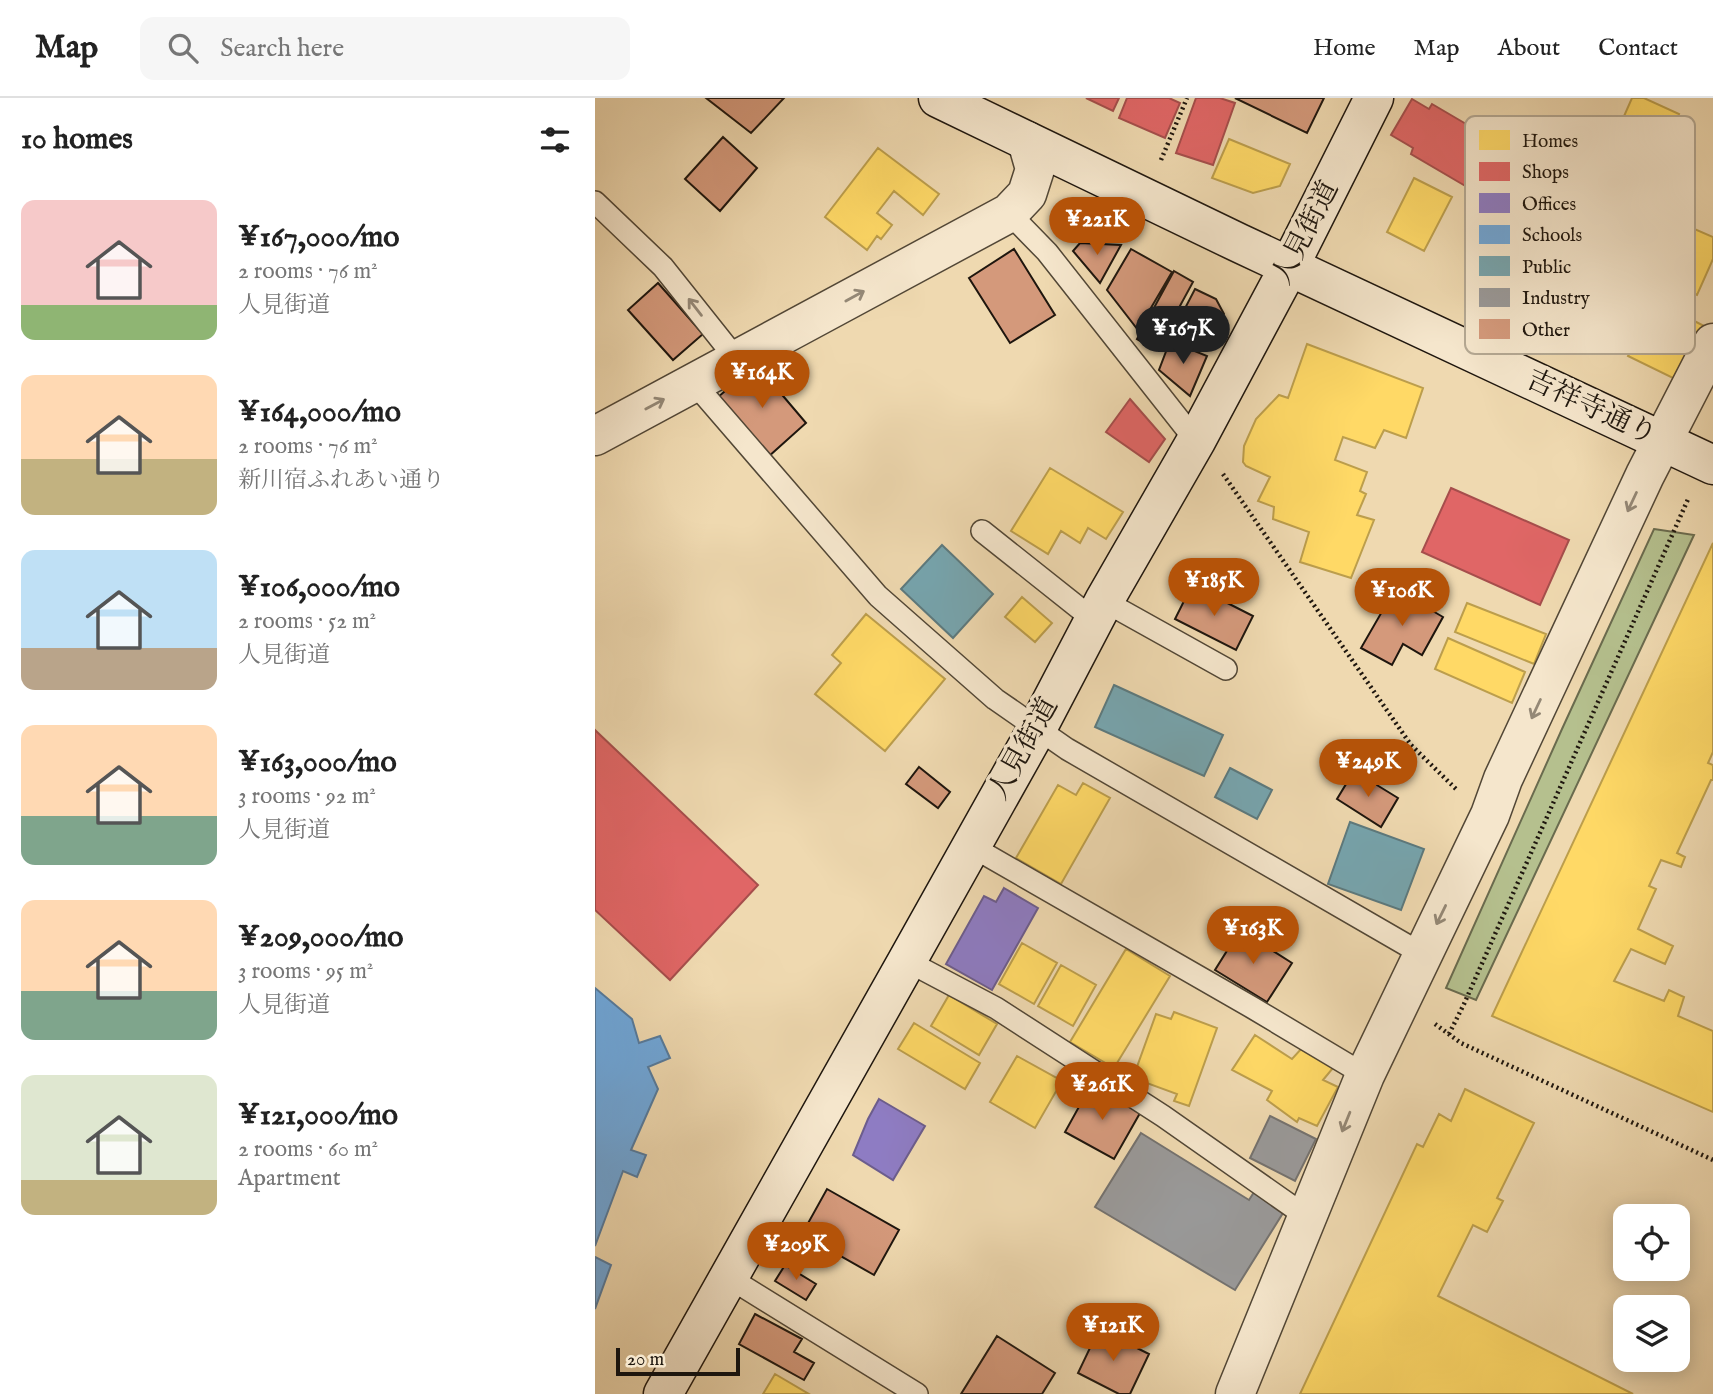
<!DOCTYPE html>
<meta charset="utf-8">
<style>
:root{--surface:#fff;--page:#f6f6f6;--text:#222;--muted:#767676;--line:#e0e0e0;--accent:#b45309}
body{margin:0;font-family:"IM FELL English","Noto Serif JP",serif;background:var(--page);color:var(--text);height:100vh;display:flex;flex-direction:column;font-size:26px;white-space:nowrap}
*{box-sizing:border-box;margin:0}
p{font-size:23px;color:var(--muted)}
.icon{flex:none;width:38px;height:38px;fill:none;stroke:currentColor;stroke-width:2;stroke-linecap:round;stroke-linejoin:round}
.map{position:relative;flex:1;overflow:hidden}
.drawer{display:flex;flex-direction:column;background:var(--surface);width:595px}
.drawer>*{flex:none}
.tools{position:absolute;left:1018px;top:1106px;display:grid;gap:14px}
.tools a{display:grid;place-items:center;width:77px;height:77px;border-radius:14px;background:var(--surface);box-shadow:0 4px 18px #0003;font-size:35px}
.scale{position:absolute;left:21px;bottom:18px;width:124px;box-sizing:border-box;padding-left:7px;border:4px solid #1e160e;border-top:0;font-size:19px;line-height:24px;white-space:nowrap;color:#1e160e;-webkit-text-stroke:5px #f5e6cc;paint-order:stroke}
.price{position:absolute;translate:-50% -60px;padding:0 16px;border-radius:24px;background:var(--accent);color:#fff;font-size:23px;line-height:46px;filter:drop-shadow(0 2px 4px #0008)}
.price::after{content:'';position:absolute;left:50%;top:42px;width:21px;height:16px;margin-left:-10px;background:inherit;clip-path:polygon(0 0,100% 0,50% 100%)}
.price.on{background:#222;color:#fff}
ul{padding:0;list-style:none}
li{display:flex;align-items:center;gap:21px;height:175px;padding:0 21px}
li span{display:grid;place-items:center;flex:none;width:196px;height:140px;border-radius:14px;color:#555}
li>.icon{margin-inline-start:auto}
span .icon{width:84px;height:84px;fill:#fffc;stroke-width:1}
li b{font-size:30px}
h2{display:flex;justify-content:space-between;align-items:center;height:84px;padding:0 21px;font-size:30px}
header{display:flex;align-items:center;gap:42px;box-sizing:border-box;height:98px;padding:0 35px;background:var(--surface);border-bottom:2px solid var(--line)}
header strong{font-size:33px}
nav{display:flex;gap:38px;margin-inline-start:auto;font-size:24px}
.search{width:490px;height:63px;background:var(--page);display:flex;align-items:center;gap:18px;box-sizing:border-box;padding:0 24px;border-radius:14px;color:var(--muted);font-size:26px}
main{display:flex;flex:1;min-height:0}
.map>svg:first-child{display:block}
.green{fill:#b5c08e;stroke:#6a6b4e;stroke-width:2}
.homes{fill:#ffd966;stroke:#bc9e4c;stroke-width:2}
.shops{fill:#e06666;stroke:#a64e4c;stroke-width:2}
.offices{fill:#8e7cc3;stroke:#6c5d8d;stroke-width:2}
.schools{fill:#6fa8dc;stroke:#577c9e;stroke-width:2}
.public{fill:#76a5af;stroke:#5c7a7f;stroke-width:2}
.industry{fill:#999;stroke:#74726f;stroke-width:2}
.building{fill:#d4997b;stroke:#1e160e;stroke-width:2}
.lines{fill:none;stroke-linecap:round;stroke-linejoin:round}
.service-casing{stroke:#524736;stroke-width:24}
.minor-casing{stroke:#524736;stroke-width:41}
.tertiary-casing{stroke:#524736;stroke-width:41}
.secondary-casing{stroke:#1e160e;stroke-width:41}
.path{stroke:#1e160e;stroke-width:4.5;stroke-dasharray:2 3.5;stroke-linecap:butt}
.service{stroke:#f5e6cc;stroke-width:21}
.minor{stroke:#f5e6cc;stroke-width:38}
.tertiary{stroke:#f5e6cc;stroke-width:38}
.secondary{stroke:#f5e6cc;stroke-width:38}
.oneway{stroke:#948876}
.labels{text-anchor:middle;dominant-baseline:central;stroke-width:7;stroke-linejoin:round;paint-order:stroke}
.street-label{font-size:28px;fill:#1e160e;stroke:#f5e6cc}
.key{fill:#f5e6cc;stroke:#b4a893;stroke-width:2}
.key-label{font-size:19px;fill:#1e160e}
</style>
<header>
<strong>Map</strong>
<div class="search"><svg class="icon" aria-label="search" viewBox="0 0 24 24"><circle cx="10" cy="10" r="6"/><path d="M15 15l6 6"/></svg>Search here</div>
<nav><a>Home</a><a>Map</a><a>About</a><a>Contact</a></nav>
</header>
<main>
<section class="drawer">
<h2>10 homes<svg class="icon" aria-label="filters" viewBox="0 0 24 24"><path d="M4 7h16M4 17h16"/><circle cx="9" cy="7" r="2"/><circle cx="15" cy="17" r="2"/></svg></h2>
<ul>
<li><span style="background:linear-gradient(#f6c9c9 75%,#8fb573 0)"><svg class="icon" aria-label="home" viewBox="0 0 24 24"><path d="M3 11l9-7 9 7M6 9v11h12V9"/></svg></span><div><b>¥167,000/mo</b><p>2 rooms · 76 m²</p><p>人見街道</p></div></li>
<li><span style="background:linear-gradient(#ffd9b3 60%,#c2b280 0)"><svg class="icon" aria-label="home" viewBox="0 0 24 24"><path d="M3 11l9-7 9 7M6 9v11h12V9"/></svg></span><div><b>¥164,000/mo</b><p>2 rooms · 76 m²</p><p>新川宿ふれあい通り</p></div></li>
<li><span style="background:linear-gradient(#bfe0f5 70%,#b9a48a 0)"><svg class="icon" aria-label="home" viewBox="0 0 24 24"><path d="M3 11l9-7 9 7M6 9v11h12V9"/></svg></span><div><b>¥106,000/mo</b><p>2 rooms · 52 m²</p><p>人見街道</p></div></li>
<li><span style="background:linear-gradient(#ffd9b3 65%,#7fa58c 0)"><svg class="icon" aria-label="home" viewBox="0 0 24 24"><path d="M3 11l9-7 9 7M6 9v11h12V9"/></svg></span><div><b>¥163,000/mo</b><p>3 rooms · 92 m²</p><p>人見街道</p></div></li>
<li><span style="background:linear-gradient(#ffd9b3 65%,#7fa58c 0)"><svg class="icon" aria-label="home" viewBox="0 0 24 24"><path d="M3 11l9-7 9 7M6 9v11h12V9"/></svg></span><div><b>¥209,000/mo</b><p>3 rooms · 95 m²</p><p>人見街道</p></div></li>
<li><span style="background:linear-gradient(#dfe7d0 75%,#c2b280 0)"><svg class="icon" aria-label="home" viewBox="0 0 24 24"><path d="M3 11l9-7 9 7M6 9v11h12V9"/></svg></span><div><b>¥121,000/mo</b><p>2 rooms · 60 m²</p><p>Apartment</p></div></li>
</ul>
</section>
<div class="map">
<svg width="1118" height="1296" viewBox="0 0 1118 1296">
<rect width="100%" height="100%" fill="#efd9b0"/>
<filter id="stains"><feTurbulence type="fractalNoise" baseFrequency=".00286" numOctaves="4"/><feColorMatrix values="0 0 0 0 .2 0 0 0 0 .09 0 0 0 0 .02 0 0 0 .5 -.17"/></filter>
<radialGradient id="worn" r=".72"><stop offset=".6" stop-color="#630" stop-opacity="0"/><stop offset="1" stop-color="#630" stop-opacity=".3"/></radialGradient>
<path class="green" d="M 1059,431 L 1099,437 L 881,902 L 851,890 L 967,631 Z"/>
<path class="homes" d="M 1037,0 L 1049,0 L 1084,16 L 1062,65 L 1071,69 L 1060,92 L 1007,68 Z
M 634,41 L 695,66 L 685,88 L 658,95 L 617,80 Z
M 283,50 L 344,96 L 328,117 L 299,93 L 282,115 L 297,127 L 286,141 L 282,138 L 272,152 L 230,119 Z
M 819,80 L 857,99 L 829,153 L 792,134 Z
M 1012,86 L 1077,114 L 1074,120 L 1118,139 L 1118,161 L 1102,197 L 985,147 Z
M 1061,203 L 1109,228 L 1082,282 L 1033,258 Z
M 712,246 L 828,290 L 811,340 L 789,332 L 780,350 L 748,339 L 740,362 L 772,374 L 765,393 L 771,396 L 762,417 L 779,422 L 756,480 L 705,464 L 714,434 L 678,421 L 679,409 L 663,403 L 675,379 L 651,368 L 648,364 L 649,348 L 661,321 L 684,297 L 693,300 Z
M 455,370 L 528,414 L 511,441 L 493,430 L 485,445 L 466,433 L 453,456 L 416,433 Z
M 1118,445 L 1118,654 L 1113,665 L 1118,667 L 1118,682 L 1116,682 L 1082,755 L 1090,759 L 1086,769 L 1066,762 L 1054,788 L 1061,791 L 1043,831 L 1078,848 L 1070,866 L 1036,851 L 1019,883 L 1069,903 L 1074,892 L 1089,899 L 1083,918 L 1118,933 L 1118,1014 L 897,918 Z
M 427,499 L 457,525 L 440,544 L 410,519 Z
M 872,505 L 951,536 L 939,566 L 860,534 Z
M 271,516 L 350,581 L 290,653 L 220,596 L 246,565 L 237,557 Z
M 853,540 L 930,574 L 917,605 L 840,571 Z
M 488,685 L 515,700 L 466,786 L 421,760 L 463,687 L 481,697 Z
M 427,845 L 462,865 L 439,906 L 404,886 Z
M 531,851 L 575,878 L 519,970 L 475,944 Z
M 466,867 L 501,887 L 478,928 L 443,908 Z
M 354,897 L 402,926 L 384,957 L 336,928 Z
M 579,914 L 622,930 L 594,1008 L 579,1003 L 582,996 L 538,980 L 561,916 L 576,921 Z
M 319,925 L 385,965 L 370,991 L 303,951 Z
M 660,937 L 697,961 L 707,950 L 738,970 L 728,982 L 743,989 L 722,1028 L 704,1020 L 702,1024 L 672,1002 L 677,993 L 637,972 Z
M 422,958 L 467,983 L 440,1030 L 395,1004 Z
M 870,991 L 939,1025 L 902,1100 L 908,1103 L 892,1134 L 878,1127 L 843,1198 L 1038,1296 L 705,1296 L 822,1046 L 828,1049 L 844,1016 L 856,1023 Z
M 180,1276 L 214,1296 L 168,1296 Z"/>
<path class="shops" d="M 491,0 L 524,0 L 518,13 Z
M 532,0 L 574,0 L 585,5 L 570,40 L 524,20 Z
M 601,0 L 625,0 L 640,5 L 618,67 L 581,55 Z
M 817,1 L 834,11 L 837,6 L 912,50 L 884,96 L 816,56 L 818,50 L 796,37 Z
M 535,301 L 570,341 L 554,364 L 511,334 Z
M 856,390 L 974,442 L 945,507 L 827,454 Z
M 0,632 L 163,787 L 75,882 L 0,812 Z"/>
<path class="offices" d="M 409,790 L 443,810 L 397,892 L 351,866 L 389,798 L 401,804 Z
M 284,1001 L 330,1028 L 298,1082 L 258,1057 L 273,1021 Z"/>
<path class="schools" d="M 0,890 L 37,921 L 44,945 L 65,938 L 75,960 L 53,969 L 63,991 L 36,1052 L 51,1057 L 42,1079 L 28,1073 L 0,1148 Z
M 0,1159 L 16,1167 L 0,1211 Z"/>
<path class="public" d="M 347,447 L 398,496 L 358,540 L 306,491 Z
M 519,587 L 628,637 L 609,678 L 500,629 Z
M 635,670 L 677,692 L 662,721 L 620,699 Z
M 755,724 L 829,751 L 806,812 L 733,786 Z"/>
<path class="industry" d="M 675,1018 L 721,1041 L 700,1083 L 655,1060 Z
M 546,1035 L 654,1102 L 663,1088 L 693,1107 L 640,1192 L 500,1109 Z"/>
<path class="building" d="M 111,0 L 189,0 L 156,35 Z
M 640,0 L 729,0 L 712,35 Z
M 128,39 L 162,70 L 125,113 L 90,81 Z
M 485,145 L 526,147 L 505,185 L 478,153 Z
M 419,151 L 460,217 L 415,245 L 374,180 Z
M 536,151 L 577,174 L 543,232 L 512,192 Z
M 579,173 L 598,184 L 561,252 L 542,241 Z
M 63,185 L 108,236 L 78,262 L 33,212 Z
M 600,191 L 621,201 L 629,216 L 618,235 L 586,218 Z
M 575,243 L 612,258 L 595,298 L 564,272 Z
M 161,266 L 211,325 L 173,359 L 122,300 Z
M 597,487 L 658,518 L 641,552 L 580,521 Z
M 800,491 L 848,519 L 827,557 L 808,546 L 797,567 L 766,550 Z
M 324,669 L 355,694 L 343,710 L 311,686 Z
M 759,673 L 803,700 L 786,729 L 742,701 Z
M 645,832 L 697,865 L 672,904 L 620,872 Z
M 496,987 L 545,1015 L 519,1061 L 470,1034 Z
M 232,1091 L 304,1132 L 279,1177 L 207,1136 Z
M 190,1167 L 221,1186 L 211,1202 L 180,1183 Z
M 160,1216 L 207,1241 L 199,1254 L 219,1265 L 209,1282 L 144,1246 Z
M 504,1231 L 554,1256 L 535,1296 L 524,1296 L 483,1275 Z
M 402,1238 L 460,1275 L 447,1296 L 366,1296 Z"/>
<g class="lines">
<g class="service-casing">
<path id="service" d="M 0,104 L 68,169 L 142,262
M 414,115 L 452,154 L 601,343
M 99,285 L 283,498 L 400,601 L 472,651 L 827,856
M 387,433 L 499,522
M 509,503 L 631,571
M 376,748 L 658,910 L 770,977
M 312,863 L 401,910 L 568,1018 L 712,1119
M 133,1179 L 322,1296"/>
</g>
<g class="minor-casing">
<path id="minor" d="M 640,1296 L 770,977 L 895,717 L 908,681 L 1050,377 L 1118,245"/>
</g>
<g class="tertiary-casing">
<path id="tertiary" d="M 0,338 L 414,115 L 432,96 L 440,71 L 432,43"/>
</g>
<g class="secondary-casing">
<path id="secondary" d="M 343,0 L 644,145 L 1118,367
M 68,1296 L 312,863 L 442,631 L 509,503 L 601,343 L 694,169 L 779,0"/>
</g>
<path class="path" d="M 566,62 L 592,0
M 628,376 L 816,647 L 862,692
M 840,926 L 866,945 L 1118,1062
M 854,936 L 869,906 L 1094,399"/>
<use href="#service" class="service"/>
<use href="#minor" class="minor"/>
<use href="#tertiary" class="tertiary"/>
<use href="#secondary" class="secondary"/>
</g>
<defs><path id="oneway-shaft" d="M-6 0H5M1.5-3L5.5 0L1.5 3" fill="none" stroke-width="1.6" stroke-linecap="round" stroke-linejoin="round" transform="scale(1.75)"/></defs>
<g class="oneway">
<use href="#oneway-shaft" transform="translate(260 198) rotate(-29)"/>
<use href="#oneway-shaft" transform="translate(100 209) rotate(-128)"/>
<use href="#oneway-shaft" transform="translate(60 306) rotate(-28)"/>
<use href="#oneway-shaft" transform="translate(1037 404) rotate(115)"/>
<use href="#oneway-shaft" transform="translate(941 611) rotate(115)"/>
<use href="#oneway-shaft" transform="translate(846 817) rotate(116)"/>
<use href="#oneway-shaft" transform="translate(751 1024) rotate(112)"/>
</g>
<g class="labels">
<g class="street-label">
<text transform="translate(711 135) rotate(-63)">人見街道</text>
<text transform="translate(996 310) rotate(25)">吉祥寺通り</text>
<text transform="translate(429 651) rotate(-61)">人見街道</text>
</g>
</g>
<rect x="870" y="18" width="230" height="238" rx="10" class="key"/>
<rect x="884" y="32" width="31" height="20" fill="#ffd966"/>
<rect x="884" y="64" width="31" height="19" fill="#e06666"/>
<rect x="884" y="95" width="31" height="20" fill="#8e7cc3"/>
<rect x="884" y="127" width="31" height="19" fill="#6fa8dc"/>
<rect x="884" y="158" width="31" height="20" fill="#76a5af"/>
<rect x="884" y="190" width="31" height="19" fill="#999"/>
<rect x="884" y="221" width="31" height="20" fill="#d4997b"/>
<g class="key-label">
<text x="927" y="49">Homes</text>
<text x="927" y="80">Shops</text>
<text x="927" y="112">Offices</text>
<text x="927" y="143">Schools</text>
<text x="927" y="175">Public</text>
<text x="927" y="206">Industry</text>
<text x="927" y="238">Other</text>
</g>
<rect width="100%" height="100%" filter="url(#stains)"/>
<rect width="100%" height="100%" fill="url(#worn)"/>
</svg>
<div class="tools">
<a><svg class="icon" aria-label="locate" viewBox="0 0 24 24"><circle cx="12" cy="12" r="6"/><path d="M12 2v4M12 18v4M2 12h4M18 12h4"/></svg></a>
<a><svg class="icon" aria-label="layers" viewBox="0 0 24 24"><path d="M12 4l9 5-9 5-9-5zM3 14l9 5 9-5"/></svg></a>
</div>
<div class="scale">20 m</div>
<b class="price" style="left:502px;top:159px">¥221K</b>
<b class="price on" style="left:588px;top:268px">¥167K</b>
<b class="price" style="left:167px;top:312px">¥164K</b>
<b class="price" style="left:619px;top:520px">¥185K</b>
<b class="price" style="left:807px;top:530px">¥106K</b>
<b class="price" style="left:773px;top:701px">¥249K</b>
<b class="price" style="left:658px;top:868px">¥163K</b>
<b class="price" style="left:507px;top:1024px">¥261K</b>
<b class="price" style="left:201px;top:1184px">¥209K</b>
<b class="price" style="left:518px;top:1265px">¥121K</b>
</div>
</main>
